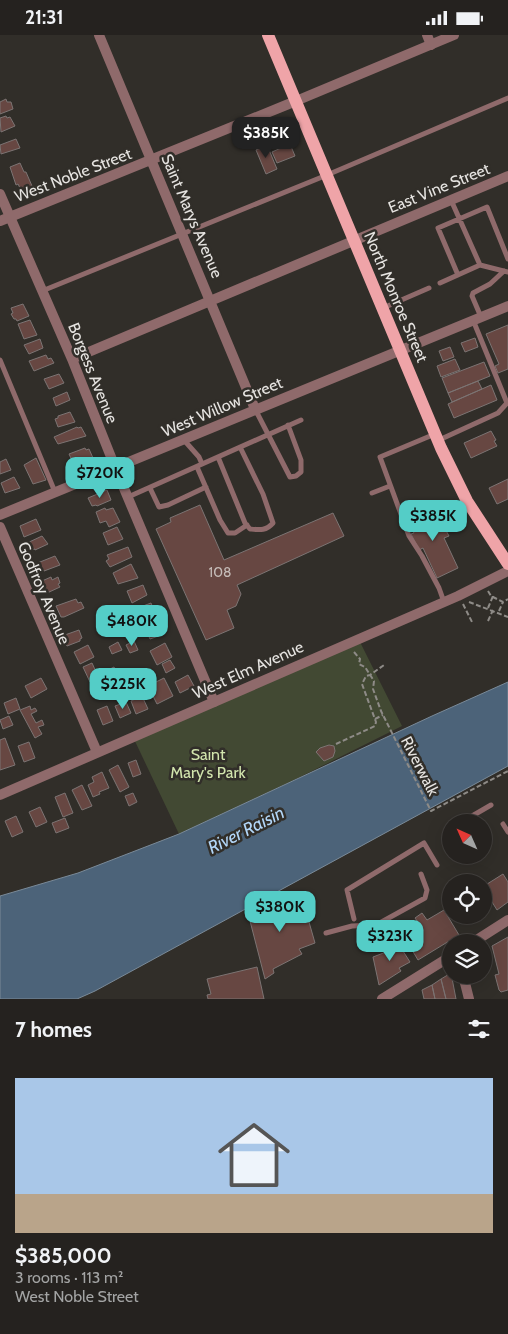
<!DOCTYPE html>
<meta charset="utf-8">
<style>
:root{--surface:#25221f;--page:#312f2c;--text:#f1f3f6;--muted:#a3a4a4;--line:#423f3d;--accent:#54cdc7}
body{margin:0;font-family:Cabin,sans-serif;background:var(--page);color:var(--text);height:100vh;display:flex;flex-direction:column;font-size:19px;white-space:nowrap}
*{box-sizing:border-box;margin:0}
p{font-size:16px;color:var(--muted)}
.icon{flex:none;width:28px;height:28px;fill:none;stroke:currentColor;stroke-width:2;stroke-linecap:round;stroke-linejoin:round}
.map{position:relative;height:964px;overflow:hidden}
.side{display:flex;flex-direction:column;background:var(--surface);flex:1}
.side>*{flex:none}
.needle{width:32px;rotate:315deg}
.buttons{position:absolute;left:442px;top:779px;display:grid;gap:10px}
.buttons a{display:grid;place-items:center;width:50px;height:50px;border-radius:50%;background:var(--surface);box-shadow:0 5px 20px #0002,0 0 0 1px var(--line);font-size:25px}
.price{position:absolute;translate:-50% -42px;padding:0 11px;border-radius:10px;background:var(--accent);color:#111;font-size:16px;line-height:32px;filter:drop-shadow(0 1px 2px #0008)}
.price::after{content:'';position:absolute;left:50%;top:30px;width:15px;height:11px;margin-left:-8px;background:inherit;clip-path:polygon(0 0,100% 0,50% 100%)}
.price.selected{background:#222;color:#fff}
ul{padding:0;list-style:none}
li{display:grid;align-content:center;gap:10px;height:265px;padding:0 15px}
li+li{border-top:1px solid var(--line)}
li span{display:grid;place-items:center;height:155px;border-radius:0px;color:#555}
li>.icon{margin-inline-start:auto}
span .icon{width:90px;height:90px;fill:#fffc;stroke-width:1}
li b{font-size:21px}
h2{display:flex;justify-content:space-between;align-items:center;height:60px;padding:0 15px;font-size:21px}
.status{display:flex;justify-content:space-between;align-items:center;height:35px;padding:0 25px;background:var(--surface);direction:ltr}
.status svg{height:14px;fill:currentColor}
.map>svg:first-child{display:block}
.green{fill:#424933}
.water{fill:#4c6379;stroke:#7a8a98}
.building{fill:#674742;stroke:#7c7473}
.lines{fill:none;stroke-linecap:round;stroke-linejoin:round}
.path{stroke:#8e8b87;stroke-width:2;stroke-dasharray:5 2.5;stroke-linecap:butt}
.service{stroke:#8f6a6b;stroke-width:5}
.minor{stroke:#8f6a6b;stroke-width:10}
.tertiary{stroke:#8f6a6b;stroke-width:10}
.primary{stroke:#efa4a8;stroke-width:12}
.labels{text-anchor:middle;dominant-baseline:central;stroke-width:5;stroke-linejoin:round;paint-order:stroke}
.number-label{font-size:14px;fill:#c6bdb9}
.street-label{font-size:16px;fill:#e6e4e1;stroke:#312e29}
.park-label{font-size:16px;fill:#d2e5ad;stroke:#312e29}
.water-label{font-size:18px;font-style:italic;fill:#b3d7f9;stroke:#312e29}
</style>
<div class="status"><b>21:31</b><svg viewBox="0 0 49 12"><path d="M0 12V9h3v3zM5 12V6h3v6zM10 12V3h3v9zM15 12V0h3v12zM26 1h20v11H26zM47 4h2v5h-2z"/></svg></div>
<div class="map">
<svg width="508" height="964" viewBox="0 0 508 964">
<rect width="100%" height="100%" fill="#312e29"/>
<path class="green" d="M 358,603 L 402,691 L 294,745 L 179,799 L 133,702 Z"/>
<path class="water" d="M 508,647 L 508,731 L 95,956 L 77,964 L 0,964 L 0,861 L 78,838 L 179,799 L 432,681 Z"/>
<path class="building" d="M 6,64 L 7,67 L 11,67 L 13,74 L 0,79 L 0,67 Z
M 6,81 L 7,83 L 10,82 L 15,91 L 1,97 L 0,83 Z
M 16,104 L 20,113 L 1,119 L 0,110 Z
M 290,109 L 295,121 L 277,128 L 272,117 Z
M 267,110 L 277,134 L 266,139 L 256,115 Z
M 20,128 L 24,137 L 26,137 L 32,151 L 21,155 L 18,149 L 16,150 L 10,132 Z
M 23,269 L 29,281 L 17,286 L 16,284 L 14,284 L 11,279 L 13,278 L 11,273 Z
M 30,285 L 37,300 L 24,304 L 18,289 Z
M 508,290 L 508,334 L 498,338 L 495,331 L 499,329 L 486,299 Z
M 475,303 L 478,312 L 465,317 L 461,308 Z
M 40,304 L 43,313 L 29,319 L 24,310 Z
M 450,312 L 454,322 L 443,326 L 439,316 Z
M 46,320 L 48,324 L 51,323 L 54,328 L 34,336 L 29,326 Z
M 455,324 L 460,335 L 441,342 L 437,331 Z
M 484,327 L 490,341 L 448,358 L 442,343 Z
M 59,339 L 64,348 L 49,354 L 44,344 Z
M 478,346 L 482,354 L 452,367 L 448,358 Z
M 491,350 L 497,365 L 454,383 L 448,369 Z
M 67,357 L 70,365 L 56,371 L 53,363 Z
M 70,377 L 75,387 L 58,392 L 55,384 L 58,383 L 58,381 Z
M 77,392 L 78,393 L 81,392 L 86,401 L 58,409 L 54,402 Z
M 491,396 L 496,405 L 494,406 L 497,411 L 471,423 L 464,408 Z
M 85,413 L 86,415 L 89,414 L 93,423 L 74,430 L 69,419 Z
M 36,423 L 46,445 L 33,449 L 24,430 Z
M 6,424 L 11,435 L 0,439 L 0,427 Z
M 14,442 L 20,453 L 5,458 L 1,448 Z
M 508,444 L 508,464 L 497,469 L 489,453 Z
M 107,455 L 111,465 L 97,471 L 96,470 L 92,471 L 88,463 Z
M 200,470 L 224,525 L 333,478 L 344,501 L 237,550 L 241,559 L 236,571 L 227,575 L 234,593 L 206,605 L 156,494 L 171,487 L 170,483 Z
M 105,473 L 106,475 L 113,473 L 120,487 L 109,492 L 106,486 L 100,488 L 96,477 Z
M 423,473 L 431,476 L 440,489 L 442,488 L 449,501 L 444,503 L 458,533 L 437,543 L 423,513 L 419,515 L 411,499 L 414,498 L 411,492 L 412,479 Z
M 36,484 L 41,495 L 24,502 L 20,491 Z
M 117,492 L 123,504 L 108,510 L 103,498 Z
M 42,501 L 48,509 L 35,515 L 35,514 L 28,516 L 25,509 Z
M 128,512 L 132,522 L 110,532 L 106,526 L 109,524 L 107,520 Z
M 55,521 L 60,530 L 44,536 L 42,533 L 38,534 L 35,529 Z
M 131,529 L 138,543 L 118,549 L 113,538 Z
M 51,542 L 52,545 L 58,542 L 60,548 L 58,549 L 60,552 L 47,558 L 42,546 Z
M 143,550 L 147,560 L 132,568 L 127,556 Z
M 76,564 L 78,568 L 81,567 L 84,573 L 64,582 L 61,582 L 56,571 Z
M 151,568 L 153,573 L 149,575 L 152,580 L 141,584 L 142,586 L 136,589 L 132,578 L 135,576 L 135,574 Z
M 158,585 L 164,599 L 150,604 L 144,590 Z
M 79,595 L 82,603 L 80,604 L 80,606 L 67,611 L 62,601 Z
M 134,606 L 138,615 L 130,618 L 126,610 Z
M 118,607 L 122,615 L 112,619 L 109,612 Z
M 165,608 L 172,622 L 157,630 L 150,616 Z
M 88,610 L 94,622 L 80,629 L 74,617 Z
M 170,625 L 175,633 L 166,638 L 162,629 Z
M 92,628 L 97,639 L 101,637 L 103,641 L 90,647 L 83,632 Z
M 114,632 L 118,640 L 110,644 L 106,636 Z
M 188,640 L 194,651 L 180,658 L 175,647 Z
M 41,643 L 47,654 L 31,663 L 25,651 Z
M 164,643 L 173,661 L 157,669 L 148,651 Z
M 117,644 L 121,652 L 114,656 L 110,648 Z
M 142,661 L 148,674 L 136,679 L 131,666 Z
M 16,663 L 20,674 L 8,679 L 4,668 Z
M 126,667 L 131,678 L 120,683 L 115,671 Z
M 30,671 L 31,675 L 35,673 L 37,676 L 31,679 L 36,688 L 42,685 L 44,690 L 38,692 L 42,699 L 35,703 L 20,675 Z
M 107,671 L 113,686 L 103,690 L 97,675 Z
M 9,681 L 13,690 L 3,694 L 0,685 Z
M 5,703 L 15,730 L 0,735 L 0,705 Z
M 29,707 L 35,723 L 24,727 L 18,711 Z
M 329,710 L 334,711 L 335,716 L 333,722 L 324,726 L 316,717 L 320,713 Z
M 136,725 L 141,739 L 133,742 L 128,728 Z
M 118,730 L 129,752 L 120,757 L 109,735 Z
M 102,737 L 109,753 L 99,757 L 100,759 L 93,762 L 88,750 L 94,747 L 92,742 Z
M 82,750 L 92,771 L 82,775 L 72,755 Z
M 65,758 L 73,778 L 63,782 L 55,762 Z
M 133,758 L 137,767 L 129,771 L 125,761 Z
M 40,772 L 47,787 L 36,792 L 29,777 Z
M 16,781 L 23,797 L 12,802 L 5,786 Z
M 65,783 L 69,793 L 56,798 L 52,788 Z
M 503,839 L 508,847 L 508,867 L 497,875 L 484,854 L 484,851 Z
M 291,857 L 295,875 L 305,873 L 315,908 L 299,914 L 302,919 L 273,934 L 274,938 L 265,944 L 249,882 Z
M 444,875 L 459,900 L 418,925 L 405,903 L 422,893 L 415,883 L 422,878 L 427,885 Z
M 508,902 L 508,955 L 501,957 L 499,955 L 495,940 L 499,939 L 492,911 Z
M 396,905 L 410,927 L 399,933 L 401,936 L 379,950 L 373,922 L 386,917 L 384,913 Z
M 257,932 L 264,964 L 208,964 L 207,960 L 211,959 L 207,944 Z
M 451,938 L 456,964 L 446,964 L 441,944 Z
M 441,944 L 446,964 L 435,964 L 432,950 Z
M 432,950 L 435,964 L 424,964 L 422,955 Z"/>
<g class="lines">
<path class="path" d="M 488,556 L 491,561 L 503,567 L 508,564
M 469,567 L 508,582
M 463,569 L 472,587
M 488,573 L 493,561
M 499,576 L 503,567
M 488,586 L 493,575
M 354,617 L 360,624 L 359,629 L 365,632 L 374,646 L 373,654 L 381,676 L 431,776 L 508,736
M 375,684 L 383,680
M 336,709 L 375,691 L 376,687 L 362,649 L 366,641 L 370,640 L 384,630"/>
<path class="service" d="M 451,165 L 480,230 L 508,237
M 458,240 L 438,193 L 487,172 L 508,224
M 440,248 L 480,230
M 42,256 L 327,140 L 508,63
M 383,273 L 429,253
M 481,282 L 472,261 L 473,258 L 490,249 L 504,236
M 0,325 L 55,457
M 255,374 L 290,442 L 296,441 L 301,437 L 301,425 L 288,390
M 435,399 L 380,422 L 409,501 L 422,521 L 439,553 L 444,567
M 183,404 L 199,422 L 202,429
M 439,405 L 498,378 L 507,368 L 473,285
M 218,422 L 245,488 L 250,494 C 260,495 266,496 273,488 L 263,459 L 240,412
M 197,432 L 220,485 L 228,498 L 235,498 L 247,490
M 150,453 L 159,472 L 168,470 L 206,452
M 372,458 L 390,451
M 128,462 L 301,385
M 460,788 L 491,770
M 503,789 L 508,797
M 354,884 L 347,855 L 424,808 L 437,830
M 326,898 L 352,891 L 376,890 L 425,863 L 427,855 L 421,839"/>
<path class="minor" d="M 99,0 L 255,374
M 427,0 L 431,10
M 0,159 L 72,324 L 115,432 L 214,667
M 0,186 L 296,66
M 72,324 L 508,141
M 0,480 L 508,271
M 0,492 L 97,717
M 463,940 L 469,964"/>
<path class="tertiary" d="M 296,66 L 454,0
M 0,760 L 458,561 L 508,536
M 472,908 L 508,885
M 382,964 L 451,921"/>
<path class="primary" d="M 268,0 L 441,413 L 467,466 L 508,529"/>
</g>
<g class="labels">
<g class="number-label">
<text x="220" y="537">108</text>
</g>
<g class="street-label">
<text transform="translate(73 140) rotate(-21)">West Noble Street</text>
<text transform="translate(439 153) rotate(-22)">East Vine Street</text>
<text transform="translate(192 181) rotate(67)">Saint Marys Avenue</text>
<text transform="translate(396 262) rotate(67)">North Monroe Street</text>
<text transform="translate(93 338) rotate(68)">Borgess Avenue</text>
<text transform="translate(222 372) rotate(-23)">West Willow Street</text>
<text transform="translate(44 558) rotate(67)">Godfroy Avenue</text>
<text transform="translate(248 635) rotate(-24)">West Elm Avenue</text>
<text transform="translate(420 731) rotate(63)">Riverwalk</text>
</g>
<g class="park-label">
<text x="208" y="719">Saint<tspan x="208" dy="18">Mary's Park</tspan></text>
</g>
<g class="water-label">
<text transform="translate(246 795) rotate(-27)">River Raisin</text>
</g>
</g>
</svg>
<div class="buttons">
<a><svg class="needle" viewBox="-14 -14 28 28"><path d="M0-13l5 13h-10z" fill="#e53935"/><path d="M0 13l5-13h-10z" fill="#a3a4a4"/></svg></a>
<a><svg class="icon" aria-label="locate" viewBox="0 0 24 24"><circle cx="12" cy="12" r="6"/><path d="M12 2v4M12 18v4M2 12h4M18 12h4"/></svg></a>
<a><svg class="icon" aria-label="layers" viewBox="0 0 24 24"><path d="M12 4l9 5-9 5-9-5zM3 14l9 5 9-5"/></svg></a>
</div>
<b class="price selected" style="left:266px;top:124px">$385K</b>
<b class="price" style="left:100px;top:464px">$720K</b>
<b class="price" style="left:433px;top:507px">$385K</b>
<b class="price" style="left:132px;top:612px">$480K</b>
<b class="price" style="left:123px;top:675px">$225K</b>
<b class="price" style="left:280px;top:898px">$380K</b>
<b class="price" style="left:390px;top:927px">$323K</b>
</div>
<section class="side">
<h2>7 homes<svg class="icon" aria-label="filters" viewBox="0 0 24 24"><path d="M4 7h16M4 17h16"/><circle cx="9" cy="7" r="2"/><circle cx="15" cy="17" r="2"/></svg></h2>
<ul>
<li><span style="background:linear-gradient(#a9c7e8 75%,#b9a48a 0)"><svg class="icon" aria-label="home" viewBox="0 0 24 24"><path d="M3 11l9-7 9 7M6 9v11h12V9"/></svg></span><div><b>$385,000</b><p>3 rooms · 113 m²</p><p>West Noble Street</p></div></li>
</ul>
</section>
